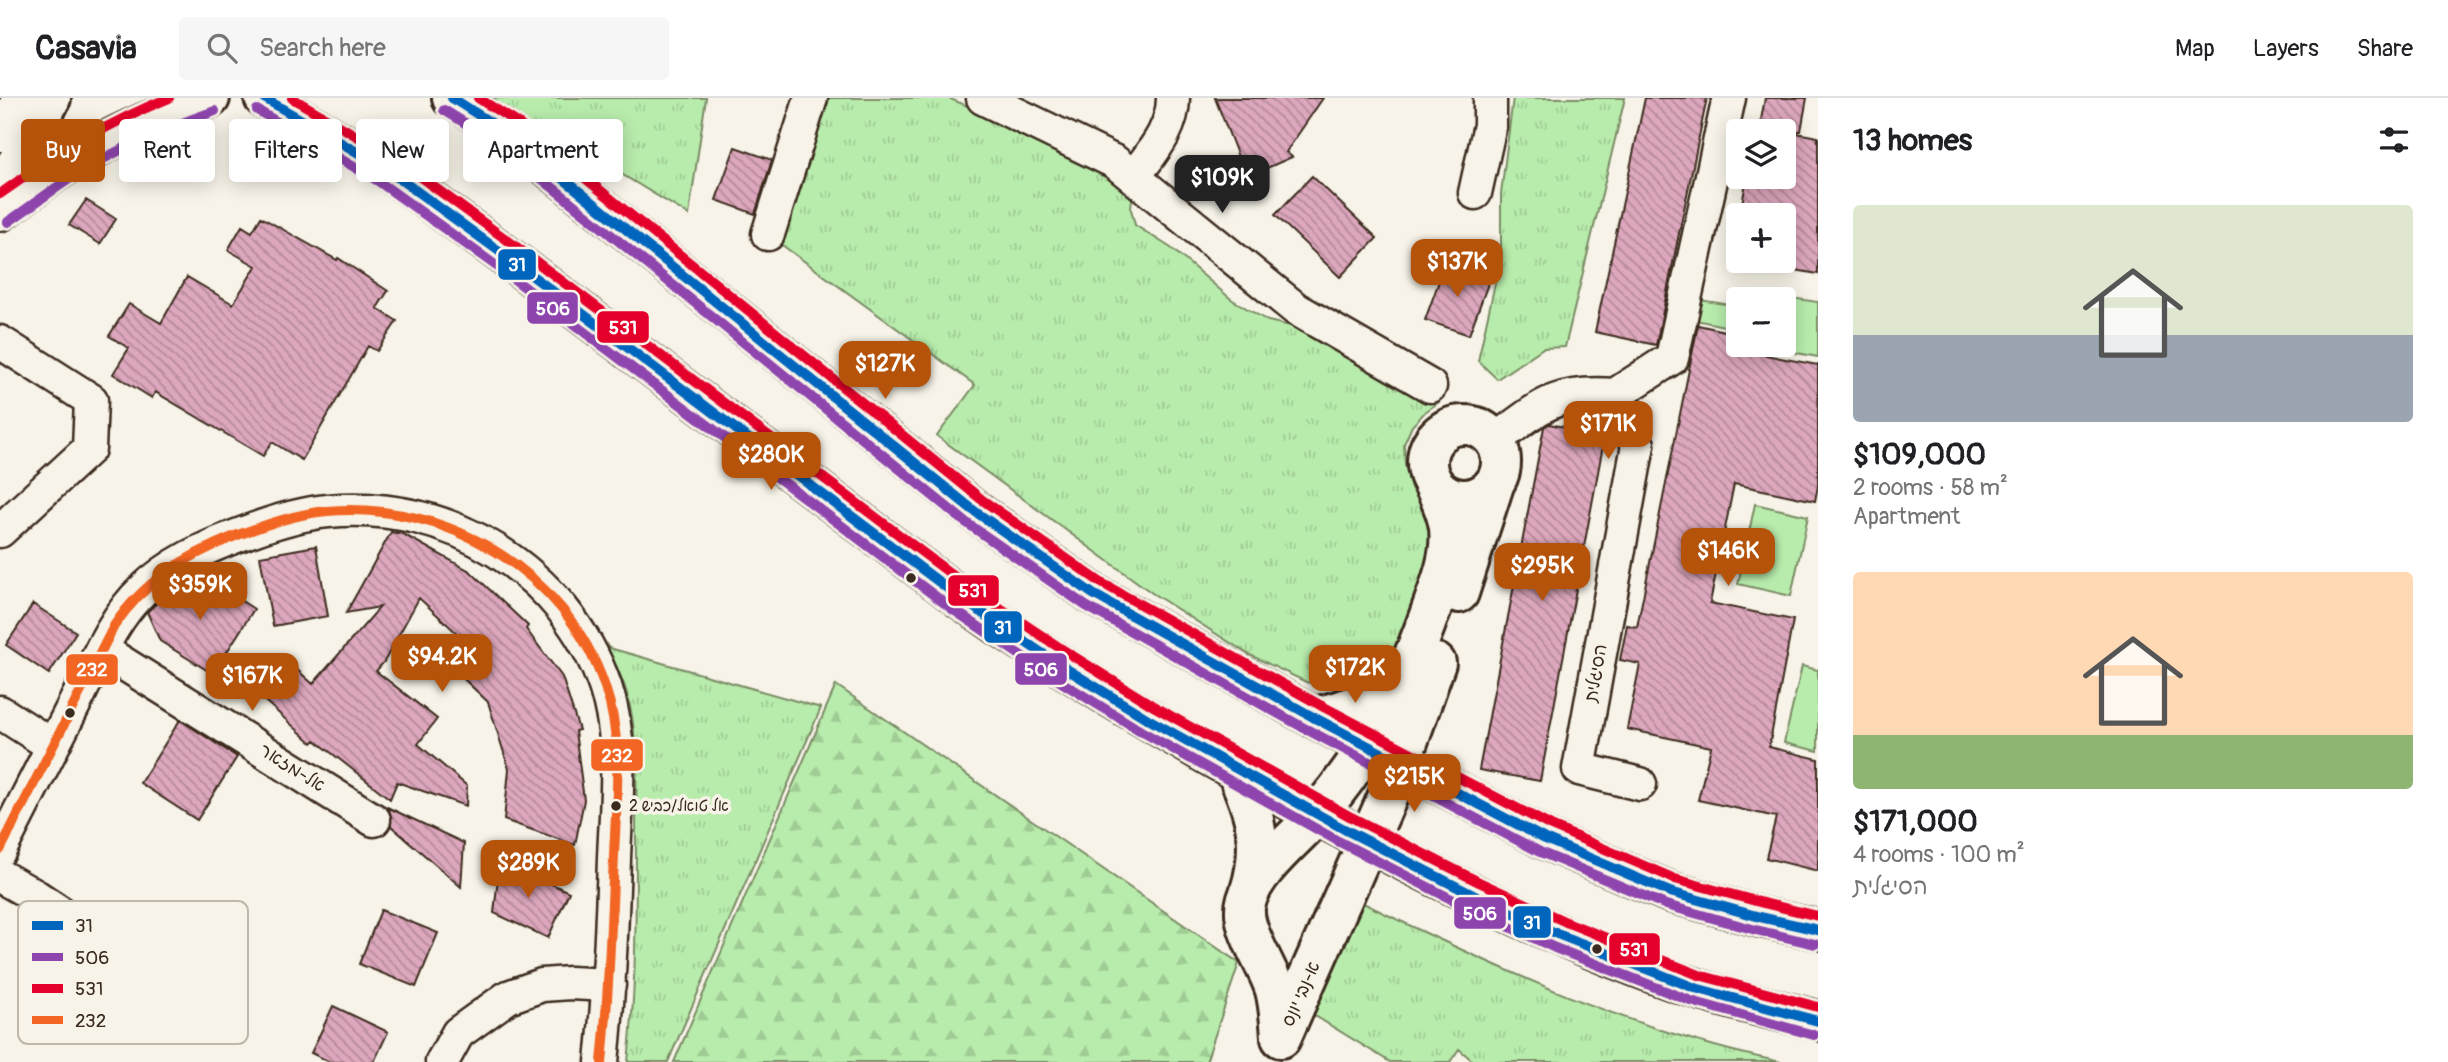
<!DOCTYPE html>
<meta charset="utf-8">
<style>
:root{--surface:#fff;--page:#f6f6f6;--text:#202124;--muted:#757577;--line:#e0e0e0;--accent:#b45309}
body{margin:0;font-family:Pangolin,"Playpen Sans Hebrew",sans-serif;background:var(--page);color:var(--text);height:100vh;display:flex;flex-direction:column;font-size:26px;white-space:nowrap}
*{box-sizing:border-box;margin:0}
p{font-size:23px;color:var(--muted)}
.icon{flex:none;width:38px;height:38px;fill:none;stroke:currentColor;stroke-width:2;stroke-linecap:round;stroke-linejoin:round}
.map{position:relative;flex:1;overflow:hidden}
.side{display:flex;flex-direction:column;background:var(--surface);width:630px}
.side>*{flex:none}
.top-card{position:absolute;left:21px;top:21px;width:665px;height:63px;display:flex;gap:14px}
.buttons{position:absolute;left:1726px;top:21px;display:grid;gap:14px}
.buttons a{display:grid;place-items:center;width:70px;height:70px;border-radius:7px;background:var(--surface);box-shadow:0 4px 18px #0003;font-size:35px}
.price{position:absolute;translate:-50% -60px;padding:0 16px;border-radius:14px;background:var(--accent);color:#fff;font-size:23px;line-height:46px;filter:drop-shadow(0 2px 4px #0008)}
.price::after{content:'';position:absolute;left:50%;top:42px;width:21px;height:16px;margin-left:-10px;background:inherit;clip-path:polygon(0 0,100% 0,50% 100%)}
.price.on{background:#222;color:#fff}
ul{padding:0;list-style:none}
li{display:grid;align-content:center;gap:14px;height:371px;padding:0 35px}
li span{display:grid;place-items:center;height:217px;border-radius:7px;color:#555}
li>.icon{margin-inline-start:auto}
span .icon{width:126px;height:126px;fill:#fffc;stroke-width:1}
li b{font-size:30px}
h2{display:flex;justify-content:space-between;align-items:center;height:84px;padding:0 35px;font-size:30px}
.chip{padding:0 24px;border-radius:7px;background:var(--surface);box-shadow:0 4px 18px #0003;font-size:24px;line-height:63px}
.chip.on{background:var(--accent);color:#fff}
header{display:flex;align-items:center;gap:42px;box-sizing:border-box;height:98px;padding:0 35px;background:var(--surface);border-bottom:2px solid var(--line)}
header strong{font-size:33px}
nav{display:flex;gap:38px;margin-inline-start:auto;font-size:24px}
.search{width:490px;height:63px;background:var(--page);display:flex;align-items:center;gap:18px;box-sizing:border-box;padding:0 24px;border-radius:7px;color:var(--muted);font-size:26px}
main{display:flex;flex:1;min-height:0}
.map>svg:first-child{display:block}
.grass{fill:url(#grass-tufts);stroke:#7a8b65;stroke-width:2}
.forest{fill:url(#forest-firs);stroke:#7a8b65;stroke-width:2}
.green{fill:#b8ecac;stroke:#7a8b65;stroke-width:2}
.building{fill:url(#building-back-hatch);stroke:#3b2a1e;stroke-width:2}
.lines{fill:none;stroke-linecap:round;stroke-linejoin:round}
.minor-casing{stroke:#3b2a1e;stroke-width:37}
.tertiary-casing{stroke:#3b2a1e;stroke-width:44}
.secondary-casing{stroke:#3b2a1e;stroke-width:44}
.motorway-casing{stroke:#3b2a1e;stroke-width:44}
.minor{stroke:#f7f3e8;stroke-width:32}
.tertiary{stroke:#f7f3e8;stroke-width:38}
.secondary{stroke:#f7f3e8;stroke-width:38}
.motorway{stroke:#f7f3e8;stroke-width:38}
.bus-1-casing{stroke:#f7f3e8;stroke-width:16}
.bus-2-casing{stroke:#f7f3e8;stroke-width:16}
.bus-3-casing{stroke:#f7f3e8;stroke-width:16}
.bus-4-casing{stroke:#f7f3e8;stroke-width:16}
.bus-1{stroke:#0065bd;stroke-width:10}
.bus-2{stroke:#8e44ad;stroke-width:10}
.bus-3{stroke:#e4002b;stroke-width:10}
.bus-4{stroke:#f26522;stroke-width:10}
.bus-dot{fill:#3b2a1e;stroke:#f7f3e8;stroke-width:2.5}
.labels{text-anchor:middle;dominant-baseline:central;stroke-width:7;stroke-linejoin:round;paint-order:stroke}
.bus-label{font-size:16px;fill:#3b2a1e;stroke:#f7f3e8;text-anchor:start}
.street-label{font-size:18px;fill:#3b2a1e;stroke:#f7f3e8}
.key{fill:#f7f3e8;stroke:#bfb7ab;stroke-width:2}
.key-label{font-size:19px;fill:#3b2a1e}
.line-badge{stroke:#f7f3e8;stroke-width:2.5}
.badge-label{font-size:19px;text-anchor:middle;font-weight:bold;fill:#fff}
</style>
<header>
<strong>Casavia</strong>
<div class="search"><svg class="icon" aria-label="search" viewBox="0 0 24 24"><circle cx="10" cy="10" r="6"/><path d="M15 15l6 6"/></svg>Search here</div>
<nav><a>Map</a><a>Layers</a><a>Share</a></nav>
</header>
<main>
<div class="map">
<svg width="1818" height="964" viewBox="0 0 1818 964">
<defs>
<pattern id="grass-tufts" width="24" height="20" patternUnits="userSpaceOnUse" patternTransform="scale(1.75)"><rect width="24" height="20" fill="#b8ecac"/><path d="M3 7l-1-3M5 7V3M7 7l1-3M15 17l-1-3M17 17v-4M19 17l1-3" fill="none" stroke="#9fcb94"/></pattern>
<pattern id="forest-firs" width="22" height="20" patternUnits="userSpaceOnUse" patternTransform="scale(1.75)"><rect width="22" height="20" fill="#b8ecac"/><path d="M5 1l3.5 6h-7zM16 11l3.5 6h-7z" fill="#9fcb94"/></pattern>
<pattern id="building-back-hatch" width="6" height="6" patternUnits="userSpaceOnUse" patternTransform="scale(1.75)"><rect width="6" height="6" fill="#dda7bd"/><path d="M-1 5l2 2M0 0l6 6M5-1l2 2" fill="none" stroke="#b48899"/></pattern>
</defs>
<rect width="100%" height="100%" fill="#f7f3e8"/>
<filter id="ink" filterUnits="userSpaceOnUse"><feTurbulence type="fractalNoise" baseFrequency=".0143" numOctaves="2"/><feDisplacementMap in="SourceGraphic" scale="14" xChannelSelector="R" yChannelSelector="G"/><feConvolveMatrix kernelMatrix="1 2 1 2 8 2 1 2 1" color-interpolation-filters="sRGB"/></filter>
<g filter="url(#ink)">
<path class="grass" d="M 489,0 L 706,0 L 689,117 L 557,37 L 547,47 Z
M 827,0 L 948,0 L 1019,29 L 1133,90 L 1131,111 L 1135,127 L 1171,150 L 1231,201 L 1268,223 L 1318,234 L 1439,304 L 1425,314 L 1412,328 L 1404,346 L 1405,366 L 1411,390 L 1424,411 L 1431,437 L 1431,468 L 1409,544 L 1383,575 L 1362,586 L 1332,590 L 1306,584 L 1248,556 L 1152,495 L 937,338 L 975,287 L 775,142 Z
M 1513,0 L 1625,0 L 1565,249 L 1543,250 L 1497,281 L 1478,263 L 1501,158 L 1501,96 Z
M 606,549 L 821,610 L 668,964 L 628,964 C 636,890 636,815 636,740 C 636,696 639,651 630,608 C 626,586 617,568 606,549 Z
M 1363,805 C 1497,870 1634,934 1781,964 L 1474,964 L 1459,951 L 1450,964 L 1390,964 L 1312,916 Z"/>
<path class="forest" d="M 836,587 L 1239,865 L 1206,964 L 674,964 Z"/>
<path class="green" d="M 1791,200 L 1818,204 L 1818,259 L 1755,247 L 1783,247 L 1783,215 L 1787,216 Z
M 1693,201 L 1738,208 L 1738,231 L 1691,221 Z
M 1755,406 L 1808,418 L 1791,498 L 1738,486 Z
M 1802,568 L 1818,572 L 1818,653 L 1784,645 Z"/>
<path class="building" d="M 1215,0 L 1323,0 L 1286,54 L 1292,59 L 1246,79 Z
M 1645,0 L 1707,0 L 1656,247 L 1595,234 Z
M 1765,0 L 1807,0 L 1801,33 L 1786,33 L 1818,39 L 1818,176 L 1783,170 L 1783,117 L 1740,117 L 1747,79 L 1783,79 L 1783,33 L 1759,33 Z
M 735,49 L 772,62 L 755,116 L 716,102 Z
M 1312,78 L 1377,140 L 1340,179 L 1275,117 Z
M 86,102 L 116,121 L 100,146 L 69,127 Z
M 261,119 L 337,162 L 338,160 L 388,193 L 377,210 L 397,223 L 377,253 L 368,248 L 302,362 L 272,344 L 263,358 L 155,294 L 152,300 L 113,276 L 129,250 L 109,238 L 129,206 L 161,225 L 187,179 L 233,206 L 256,168 L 228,152 L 242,128 L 252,134 Z
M 1446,164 L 1490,180 L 1469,237 L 1425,222 Z
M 1698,227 L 1738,236 L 1738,247 L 1745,247 L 1744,253 L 1818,267 L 1818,388 L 1815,403 L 1734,386 L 1710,505 L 1793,522 L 1769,649 L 1818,661 L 1818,773 L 1766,760 L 1776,719 L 1698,702 L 1711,649 L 1627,631 L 1640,566 L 1620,562 L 1627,527 L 1637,529 Z
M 1549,326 L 1605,337 L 1540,683 L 1479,672 L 1544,329 Z
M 391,434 L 403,436 L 470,473 L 528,528 L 526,531 L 562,579 L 579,632 L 575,633 L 584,702 L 575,747 L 504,722 L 509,671 L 488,604 L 449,567 L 460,555 L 451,547 L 460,538 L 419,500 L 384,564 L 376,573 L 437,621 L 418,646 L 467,688 L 466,708 L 397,684 L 390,701 L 315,642 L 312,645 L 257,596 L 286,562 L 313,586 L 380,509 L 346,515 Z
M 316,448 L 328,518 L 273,528 L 260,458 Z
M 206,480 L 254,511 L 213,576 L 160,543 L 147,514 L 163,499 Z
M 33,506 L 76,534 L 49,576 L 6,547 Z
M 180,622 L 237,659 L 197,722 L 140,685 Z
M 387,709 L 464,745 L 461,789 L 391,728 L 390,714 Z
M 500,762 L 569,794 L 548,840 L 494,815 Z
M 381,812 L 438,835 L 416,889 L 359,866 Z
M 333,908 L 388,934 L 374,964 L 330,964 L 311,955 Z"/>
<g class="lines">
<g class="minor-casing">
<path id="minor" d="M 983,0 L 1115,64 L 1296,211 L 1430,288
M 1134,79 C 1151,55 1173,32 1173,0
M 1475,95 L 1490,27 L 1490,0
M 768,136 L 811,0
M 0,244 L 91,302 L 89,351 L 0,433
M 1494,343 C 1540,309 1554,292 1615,297
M 102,552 L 374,722
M 0,614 L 53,648
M 1640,686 L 1579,671 L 1638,347 L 1615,297 L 1672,260 L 1729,0
M 0,752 C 26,700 53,649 79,597 C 97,561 113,520 143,492 C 170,466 204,450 239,437 C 267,426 298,416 328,413 C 449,401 565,473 605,588 C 624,643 616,703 614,760 C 612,828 609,896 602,964
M 0,778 L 37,799 L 226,924
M 442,964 L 458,935 L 508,899 L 542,887 L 570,885 L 609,887"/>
</g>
<g class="tertiary-casing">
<path id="tertiary" d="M1427 364a37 37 0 1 1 74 0a37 37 0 1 1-74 0Z
M 1459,495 L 1495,384
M 1281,939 C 1280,923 1279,908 1275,892 C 1267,865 1239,830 1246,804 C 1255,771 1297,740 1319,714 C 1373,650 1403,591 1431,512 C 1440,487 1452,458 1449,430 C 1447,414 1440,400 1433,385
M 1281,940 L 1392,689 L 1436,565"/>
</g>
<g class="secondary-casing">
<path id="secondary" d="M 264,0 L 386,71 L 506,158 L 959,499 C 1082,586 1211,661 1344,731 C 1458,791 1573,848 1695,890 C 1735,903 1777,912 1818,923
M 452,0 L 507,35 L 973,412 L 1093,496 L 1313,619 L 1545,741 L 1670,794 L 1760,819 L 1818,832
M 1313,619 C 1350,613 1379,597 1409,574
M 1236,673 C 1256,716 1264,746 1250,793"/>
</g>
<g class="motorway-casing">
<path id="motorway" d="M 0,34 L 25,0
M 0,90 L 25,53 L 51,0
M 0,113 C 22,98 44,80 67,66 C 112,38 160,17 210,0"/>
</g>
<use href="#minor" class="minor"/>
<use href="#tertiary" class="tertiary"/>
<use href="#secondary" class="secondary"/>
<use href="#motorway" class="motorway"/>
<g class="bus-1-casing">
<path id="bus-1" d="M 264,0 L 386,71 L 506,158 L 959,499 L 1052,562 L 1148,621 L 1344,731 L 1473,797 L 1560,837 L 1695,890 L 1818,923
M 452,0 L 507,35 L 973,412 L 1093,496 L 1313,619 L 1545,741 L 1670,794 L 1760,819 L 1818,832"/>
</g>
<g class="bus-2-casing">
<path id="bus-2" d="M 257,12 L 378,83 L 498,169 L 951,510 L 1045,574 L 1141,633 L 1338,743 L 1467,809 L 1555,850 L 1691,903 L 1814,937
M 444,12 L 499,46 L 964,423 L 1086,508 L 1306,631 L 1540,754 L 1666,807 L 1756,832 L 1815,846
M 8,124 C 30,109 52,92 75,77 C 119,50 166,30 215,13"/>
</g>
<g class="bus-3-casing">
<path id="bus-3" d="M 292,0 L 394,60 L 514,147 L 967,488 L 1060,550 L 1155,609 L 1351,719 L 1479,784 L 1566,824 L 1699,877 L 1818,909
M 478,0 L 516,24 L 981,401 L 1100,484 L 1320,607 L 1551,728 L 1675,781 L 1763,805 L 1818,818
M 0,96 C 54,57 107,25 169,0"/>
</g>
<g class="bus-4-casing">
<path id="bus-4" d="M 0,752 L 114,528 C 144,483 186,458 235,438 C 265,427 295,416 327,413 C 447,403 566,473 605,589 C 624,643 616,702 614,758 C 611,827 609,895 602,964"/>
</g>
<use href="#bus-1" class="bus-1"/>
<use href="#bus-2" class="bus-2"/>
<use href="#bus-3" class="bus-3"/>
<use href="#bus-4" class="bus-4"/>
</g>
</g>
<g class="bus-dot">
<circle cx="911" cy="480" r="6"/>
<circle cx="70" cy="615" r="6"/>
<circle cx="616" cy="708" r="6"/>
<circle cx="1597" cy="851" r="6"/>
</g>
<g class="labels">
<g class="bus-label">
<text x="629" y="708">אל טואל/כביש 2</text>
</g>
<g class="street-label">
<text transform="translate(1596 575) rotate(-80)">הסיגלית</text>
<text transform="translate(292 670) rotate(32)">אל-מזאר</text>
<text transform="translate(1301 896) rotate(-66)">א-נבי יונס</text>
</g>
</g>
<rect x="18" y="803" width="230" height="143" rx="10" class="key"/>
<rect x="32" y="823" width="31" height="9" fill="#0065bd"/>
<rect x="32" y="855" width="31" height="8" fill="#8e44ad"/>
<rect x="32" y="886" width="31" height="9" fill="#e4002b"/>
<rect x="32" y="918" width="31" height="8" fill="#f26522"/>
<g class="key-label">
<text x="75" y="834">31</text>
<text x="75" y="866">506</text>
<text x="75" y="897">531</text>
<text x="75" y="929">232</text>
</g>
<g class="line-badge">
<rect x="497" y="150" width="40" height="33" rx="7" fill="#0065bd"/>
<rect x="526" y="193" width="53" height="34" rx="7" fill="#8e44ad"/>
<rect x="596" y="212" width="54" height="34" rx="7" fill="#e4002b"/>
<rect x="947" y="476" width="53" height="33" rx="7" fill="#e4002b"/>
<rect x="983" y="512" width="40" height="34" rx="7" fill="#0065bd"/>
<rect x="1014" y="554" width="54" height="34" rx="7" fill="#8e44ad"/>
<rect x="65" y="555" width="54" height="33" rx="7" fill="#f26522"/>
<rect x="590" y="640" width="54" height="34" rx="7" fill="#f26522"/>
<rect x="1453" y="798" width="54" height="34" rx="7" fill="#8e44ad"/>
<rect x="1512" y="807" width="40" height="34" rx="7" fill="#0065bd"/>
<rect x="1608" y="834" width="53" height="34" rx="7" fill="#e4002b"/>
</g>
<g class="badge-label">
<text x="517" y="173">31</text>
<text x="553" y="217">506</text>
<text x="623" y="236">531</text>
<text x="973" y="499">531</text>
<text x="1003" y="536">31</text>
<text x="1041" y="578">506</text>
<text x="92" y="578">232</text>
<text x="617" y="664">232</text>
<text x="1480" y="822">506</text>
<text x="1532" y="831">31</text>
<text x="1634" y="858">531</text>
</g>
</svg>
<div class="buttons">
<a><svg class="icon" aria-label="layers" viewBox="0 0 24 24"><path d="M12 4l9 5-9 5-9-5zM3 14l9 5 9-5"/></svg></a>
<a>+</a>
<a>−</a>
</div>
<b class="price on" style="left:1222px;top:117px">$109K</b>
<b class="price" style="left:1457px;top:201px">$137K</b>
<b class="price" style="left:885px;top:303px">$127K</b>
<b class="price" style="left:1608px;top:363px">$171K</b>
<b class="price" style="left:771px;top:394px">$280K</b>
<b class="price" style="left:1728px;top:490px">$146K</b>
<b class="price" style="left:1542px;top:505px">$295K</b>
<b class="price" style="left:200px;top:524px">$359K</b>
<b class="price" style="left:442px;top:596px">$94.2K</b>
<b class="price" style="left:1355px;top:607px">$172K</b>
<b class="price" style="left:252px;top:615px">$167K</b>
<b class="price" style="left:1414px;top:716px">$215K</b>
<b class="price" style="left:528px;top:802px">$289K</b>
<div class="top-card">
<a class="chip on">Buy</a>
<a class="chip">Rent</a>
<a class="chip">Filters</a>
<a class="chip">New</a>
<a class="chip">Apartment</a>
</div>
</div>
<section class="side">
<h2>13 homes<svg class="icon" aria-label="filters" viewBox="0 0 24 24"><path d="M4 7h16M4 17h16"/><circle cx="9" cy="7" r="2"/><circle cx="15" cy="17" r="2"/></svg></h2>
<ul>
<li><span style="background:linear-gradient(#dfe7d0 60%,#9aa5b1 0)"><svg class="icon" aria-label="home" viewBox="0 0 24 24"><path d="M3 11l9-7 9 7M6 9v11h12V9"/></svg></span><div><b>$109,000</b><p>2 rooms · 58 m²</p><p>Apartment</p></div></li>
<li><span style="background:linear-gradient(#ffd9b3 75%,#8fb573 0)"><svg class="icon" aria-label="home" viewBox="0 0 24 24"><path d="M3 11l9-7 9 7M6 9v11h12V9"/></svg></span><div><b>$171,000</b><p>4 rooms · 100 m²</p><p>הסיגלית</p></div></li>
</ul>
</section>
</main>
